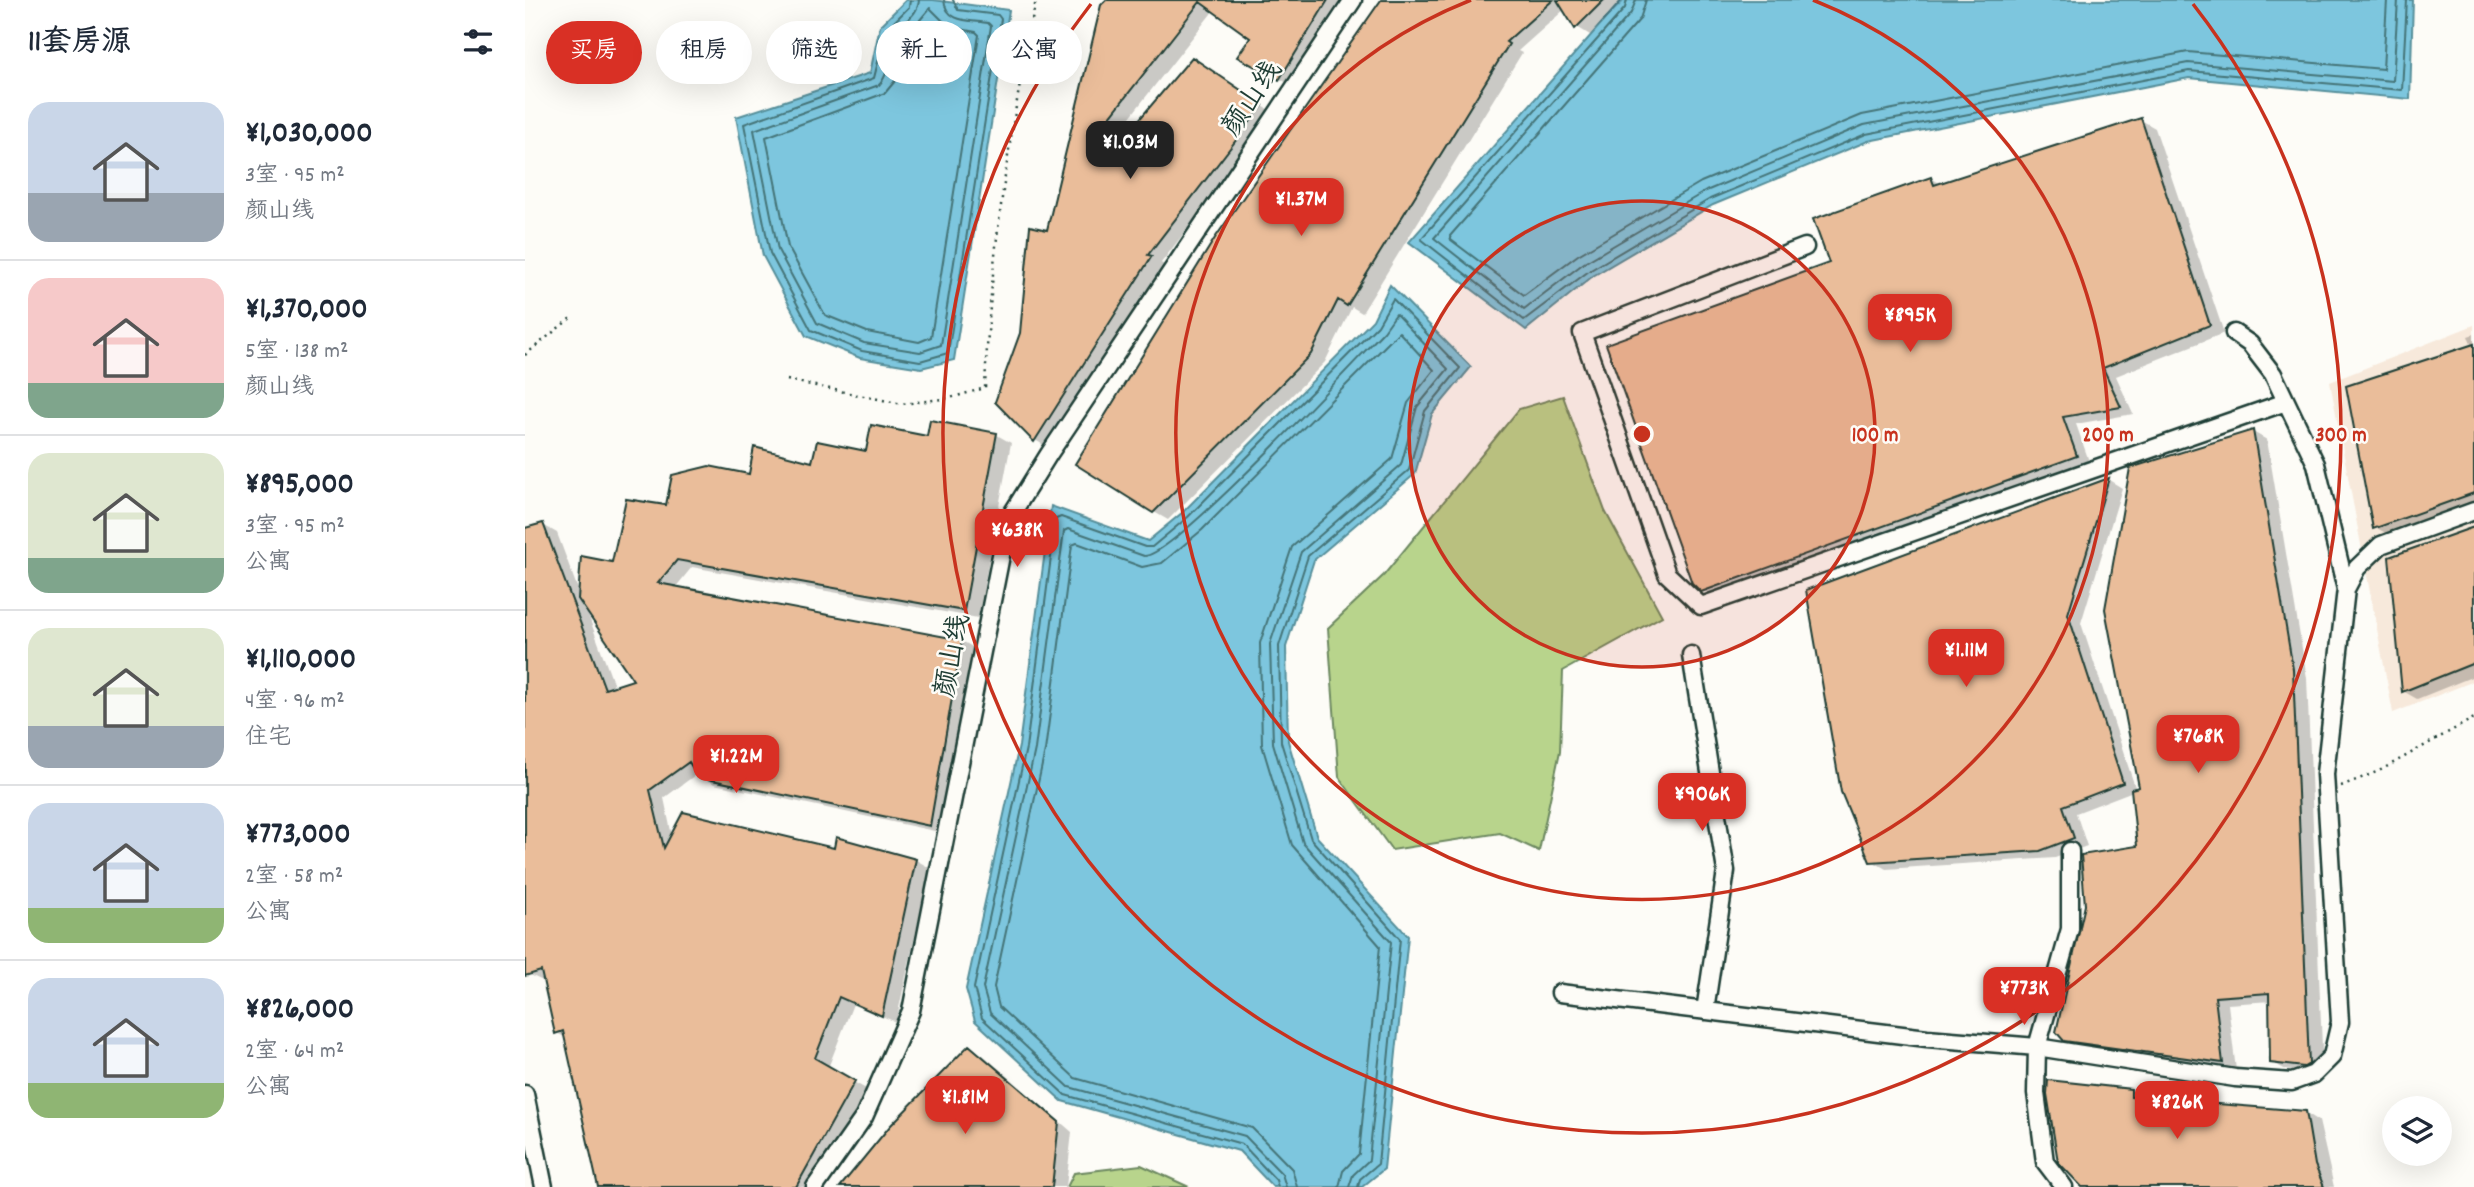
<!DOCTYPE html>
<html lang="zh">
<meta charset="utf-8">
<style>
:root{--surface:#fff;--page:#f6f6f7;--text:#1f2937;--muted:#747a83;--line:#e0e1e3;--accent:#d93025}
body{margin:0;font-family:Dekko,"LXGW WenKai TC",sans-serif;background:var(--page);color:var(--text);height:100vh;display:flex;flex-direction:column;font-size:26px;white-space:nowrap}
*{box-sizing:border-box;margin:0}
p{font-size:23px;color:var(--muted)}
.icon{flex:none;width:38px;height:38px;fill:none;stroke:currentColor;stroke-width:2;stroke-linecap:round;stroke-linejoin:round}
.map{position:relative;flex:1;overflow:hidden}
.sheet{display:flex;flex-direction:column;background:var(--surface);width:525px}
.sheet>*{flex:none}
.top-card{position:absolute;left:21px;top:21px;width:665px;height:63px;display:flex;gap:14px}
.buttons{position:absolute;left:1857px;top:1096px;display:grid;gap:14px}
.buttons a{display:grid;place-items:center;width:70px;height:70px;border-radius:50%;background:var(--surface);box-shadow:0 7px 28px #0002;font-size:35px}
.price{position:absolute;translate:-50% -60px;padding:0 16px;border-radius:14px;background:var(--accent);color:#fff;font-size:23px;line-height:46px;filter:drop-shadow(0 2px 4px #0008)}
.price::after{content:'';position:absolute;left:50%;top:42px;width:21px;height:16px;margin-left:-10px;background:inherit;clip-path:polygon(0 0,100% 0,50% 100%)}
.price.current{background:#222;color:#fff}
ul{padding:0;list-style:none}
li{display:flex;align-items:center;gap:21px;height:175px;padding:0 28px}
li+li{border-top:2px solid var(--line)}
li span{display:grid;place-items:center;flex:none;width:196px;height:140px;border-radius:21px;color:#555}
li>.icon{margin-inline-start:auto}
span .icon{width:84px;height:84px;fill:#fffc;stroke-width:1}
li b{font-size:30px}
h2{display:flex;justify-content:space-between;align-items:center;height:84px;padding:0 28px;font-size:30px}
.pill{padding:0 24px;border-radius:32px;background:var(--surface);box-shadow:0 7px 28px #0002;font-size:24px;line-height:63px}
.pill.current{background:var(--accent);color:#fff}
main{display:flex;flex:1;min-height:0}
.map>svg:first-child{display:block}
.built{fill:#f7e9db}
.green{fill:#b8d48c;stroke:#6c8860;stroke-width:2}
.water{fill:#7dc6de;stroke:#578f9a;stroke-width:2}
.shadow{fill:#0003;fill-rule:evenodd}
.lines{fill:none;stroke-linecap:round;stroke-linejoin:round}
.shore{stroke:#457478;stroke-width:2}
.building{fill:#eabd9a;stroke:#1f3d34;stroke-width:2}
.street-casing{stroke:#1f3d34;stroke-width:21}
.path{stroke:#1f3d34;stroke-width:2.5;stroke-dasharray:2 5;stroke-linecap:butt}
.street{stroke:#fdfcf7;stroke-width:16}
.ring{fill:none;stroke:#c8321e;stroke-width:3.5}
.labels{text-anchor:middle;dominant-baseline:central;stroke-width:5;stroke-linejoin:round;paint-order:stroke}
.street-label{font-size:28px;fill:#1f3d34;stroke:#fdfcf7}
.centre{fill:#c8321e;stroke:#fdfcf7;stroke-width:3.5}
.ring-label{font-size:21px;text-anchor:middle;font-weight:bold;fill:#c8321e;stroke:#fdfcf7;stroke-width:5;stroke-linejoin:round;paint-order:stroke}
</style>
<main>
<section class="sheet">
<h2>11套房源<svg class="icon" aria-label="filters" viewBox="0 0 24 24"><path d="M4 7h16M4 17h16"/><circle cx="9" cy="7" r="2"/><circle cx="15" cy="17" r="2"/></svg></h2>
<ul>
<li><span style="background:linear-gradient(#c9d6e8 65%,#9aa5b1 0)"><svg class="icon" aria-label="home" viewBox="0 0 24 24"><path d="M3 11l9-7 9 7M6 9v11h12V9"/></svg></span><div><b>¥1,030,000</b><p>3室 · 95 m²</p><p>颜山线</p></div></li>
<li><span style="background:linear-gradient(#f6c9c9 75%,#7fa58c 0)"><svg class="icon" aria-label="home" viewBox="0 0 24 24"><path d="M3 11l9-7 9 7M6 9v11h12V9"/></svg></span><div><b>¥1,370,000</b><p>5室 · 138 m²</p><p>颜山线</p></div></li>
<li><span style="background:linear-gradient(#dfe7d0 75%,#7fa58c 0)"><svg class="icon" aria-label="home" viewBox="0 0 24 24"><path d="M3 11l9-7 9 7M6 9v11h12V9"/></svg></span><div><b>¥895,000</b><p>3室 · 95 m²</p><p>公寓</p></div></li>
<li><span style="background:linear-gradient(#dfe7d0 70%,#9aa5b1 0)"><svg class="icon" aria-label="home" viewBox="0 0 24 24"><path d="M3 11l9-7 9 7M6 9v11h12V9"/></svg></span><div><b>¥1,110,000</b><p>4室 · 96 m²</p><p>住宅</p></div></li>
<li><span style="background:linear-gradient(#c9d6e8 75%,#8fb573 0)"><svg class="icon" aria-label="home" viewBox="0 0 24 24"><path d="M3 11l9-7 9 7M6 9v11h12V9"/></svg></span><div><b>¥773,000</b><p>2室 · 58 m²</p><p>公寓</p></div></li>
<li><span style="background:linear-gradient(#c9d6e8 75%,#8fb573 0)"><svg class="icon" aria-label="home" viewBox="0 0 24 24"><path d="M3 11l9-7 9 7M6 9v11h12V9"/></svg></span><div><b>¥826,000</b><p>2室 · 64 m²</p><p>公寓</p></div></li>
</ul>
</section>
<div class="map">
<svg width="1949" height="1187" viewBox="0 0 1949 1187">
<rect width="100%" height="100%" fill="#fdfcf7"/>
<filter id="ink" filterUnits="userSpaceOnUse"><feTurbulence type="fractalNoise" baseFrequency=".0143" numOctaves="2"/><feDisplacementMap in="SourceGraphic" scale="14" xChannelSelector="R" yChannelSelector="G"/><feConvolveMatrix kernelMatrix="1 2 1 2 8 2 1 2 1" color-interpolation-filters="sRGB"/></filter>
<g filter="url(#ink)">
<path class="built" d="M 1949,325 L 1949,681 L 1868,713 L 1805,382 Z"/>
<path class="green" d="M 1038,396 L 1080,511 L 1137,616 L 1038,671 L 1035,751 L 1014,851 L 975,833 L 867,850 L 814,777 L 803,628 L 859,575 L 994,409 Z
M 616,1165 L 664,1187 L 542,1187 L 549,1173 Z"/>
<path class="water" d="M 381,0 L 408,0 L 484,10 L 429,360 L 396,368 L 335,358 L 281,336 L 238,256 L 211,117 L 345,73 L 355,26 Z
M 1097,0 L 1888,0 L 1885,99 L 1664,78 L 1343,141 L 1188,205 L 1068,276 L 1001,330 L 884,242 Z
M 865,285 L 946,367 L 907,414 L 890,474 L 789,560 L 761,647 L 763,741 L 792,837 L 883,936 L 859,1169 L 837,1187 L 748,1187 L 714,1151 L 537,1101 L 450,1021 L 441,989 L 494,746 L 526,506 L 623,541 L 658,512 L 848,320 Z"/>
<path class="shadow" d="M 583,0 L 823,0 L 768,86 L 715,57 L 727,37 L 689,10 L 587,140 L 594,147 L 681,68 L 750,114 L 636,263 L 639,265 L 524,448 L 510,440 L 496,334 Z
M 858,0 L 1101,0 L 1065,35 L 1052,27 L 1040,9 L 993,51 L 997,53 L 837,313 L 827,307 L 800,362 L 643,520 L 629,512 Z
M 1616,120 L 1630,128 L 1699,333 L 1591,376 L 1608,414 L 1551,424 L 1565,464 L 1191,598 L 1177,590 L 1306,264 L 1406,178 L 1416,184 Z
M 1949,334 L 1949,506 L 1864,535 L 1850,527 L 1947,347 L 1943,336 Z
M 406,422 L 472,435 L 486,443 L 453,618 L 167,567 L 150,588 L 437,641 L 451,649 L 419,833 L 189,784 L 173,773 L 139,798 L 147,836 L 311,851 L 313,840 L 391,860 L 405,868 L 371,1022 L 328,1004 L 303,1068 L 343,1090 L 289,1187 L 75,1187 L 41,1038 L 32,1033 L 20,982 L 3,974 L 0,964 L 0,530 L 18,525 L 32,533 L 55,595 L 142,507 L 226,476 L 404,438 ZM 61,609 L 111,681 L 90,688 Z
M 1728,432 L 1742,440 L 1782,678 L 1798,1072 L 1794,1074 L 1761,1070 L 1747,1062 L 1746,1001 L 1703,1004 L 1711,1070 L 1555,1048 L 1540,1039 L 1614,848 L 1608,791 L 1551,813 L 1562,846 L 1530,858 L 1361,869 L 1347,861 L 1283,591 L 1584,480 L 1597,488 L 1556,623 L 1611,790 L 1616,789 Z
M 1949,529 L 1949,676 L 1892,699 L 1878,691 Z
M 444,1047 L 458,1055 L 547,1132 L 541,1187 L 317,1187 Z
M 1606,1090 L 1620,1098 L 1780,1112 L 1794,1121 L 1809,1187 L 1561,1187 Z"/>
<g class="lines">
<path class="shore" d="M 385,0 L 384,7 L 361,30 L 349,78 L 219,124 L 245,253 L 286,330 L 337,351 L 395,361 L 423,353 L 476,19 L 473,15 L 433,10 L 428,0
M 394,0 C 393,17 375,22 369,37 C 363,52 366,72 354,85 L 229,130 L 253,250 L 292,323 L 339,343 L 395,352 L 416,345 L 466,26 L 463,23 C 445,20 421,23 419,0
M 1102,0 L 1100,8 L 896,239 L 999,320 L 1064,271 L 1185,199 L 1341,134 L 1664,71 L 1877,90 L 1882,0
M 1111,0 L 1106,13 L 909,238 L 999,309 L 1059,263 L 1181,191 L 1339,125 L 1663,63 L 1868,81 L 1873,0
M 1121,0 L 1115,19 L 925,236 L 926,240 L 999,295 L 1053,255 L 1176,182 L 1337,115 L 1663,52 L 1858,69 L 1862,0
M 405,8 L 424,27 L 451,32 L 454,35 L 406,337 L 394,342 L 342,332 L 300,315 L 263,247 L 241,137 L 360,93 L 370,81 L 379,39 Z
M 753,1187 L 751,1180 L 717,1144 L 540,1095 L 457,1018 L 449,988 L 501,748 L 531,519 L 536,517 L 620,547 L 627,547 L 663,517 L 853,325 L 868,299 L 935,368 L 900,411 L 884,470 L 783,556 L 754,646 L 756,742 L 786,839 L 875,939 L 853,1164 L 835,1179 L 833,1187
M 761,1187 L 757,1174 L 720,1136 L 544,1087 L 465,1013 L 458,988 L 510,749 L 539,531 L 543,529 L 619,556 C 648,558 827,364 859,331 L 871,314 L 923,369 L 892,407 L 876,465 L 776,552 L 745,644 L 748,743 L 778,843 L 866,942 L 844,1160 L 828,1175 L 824,1187
M 772,1187 L 767,1169 L 727,1128 L 550,1078 L 474,1007 L 469,987 L 520,751 L 547,545 L 552,543 L 617,567 L 637,563 L 677,530 L 874,332 L 909,370 L 883,403 L 867,459 L 767,547 L 735,643 L 737,745 L 767,845 L 855,946 L 834,1154 L 818,1171 L 814,1187"/>
</g>
<path class="building" d="M 581,0 L 803,0 L 754,80 L 712,57 L 725,38 L 675,2 L 574,131 L 591,147 L 667,57 L 738,105 L 623,255 L 627,256 L 509,442 L 470,402 L 495,333 L 505,226 L 522,230 L 576,5 Z
M 856,0 L 1028,0 L 981,42 L 984,44 L 822,306 L 813,300 L 786,354 L 628,513 L 550,464 L 690,238 Z
M 1032,0 L 1079,0 L 1050,29 Z
M 1616,118 L 1685,325 L 1578,368 L 1596,407 L 1538,417 L 1552,456 L 1176,592 L 1167,583 L 1081,344 L 1304,263 L 1288,219 L 1406,177 L 1409,185 Z
M 1949,344 L 1949,493 L 1848,529 L 1821,386 Z
M 405,420 L 472,433 L 439,611 L 152,560 L 133,583 L 437,640 L 405,826 L 173,777 L 164,762 L 125,790 L 139,848 L 158,812 L 309,848 L 311,837 L 391,859 L 357,1016 L 314,997 L 290,1058 L 330,1081 L 271,1187 L 73,1187 L 38,1031 L 30,1034 L 16,971 L 0,976 L 0,528 L 18,523 L 80,689 L 108,680 L 53,599 L 56,556 L 87,562 L 101,499 L 141,505 L 147,475 L 184,466 L 224,474 L 229,447 L 287,462 L 292,441 L 341,451 L 346,425 L 402,436 Z
M 1728,430 L 1768,669 L 1784,1064 L 1779,1067 L 1745,1063 L 1744,993 L 1690,997 L 1698,1063 L 1539,1041 L 1531,1032 L 1560,905 L 1556,855 L 1612,846 L 1606,789 L 1614,787 L 1580,609 L 1605,468 Z
M 1584,478 L 1543,614 L 1598,783 L 1538,806 L 1549,838 L 1515,851 L 1345,862 L 1316,792 L 1281,590 Z
M 1949,527 L 1949,663 L 1877,692 L 1864,557 Z
M 444,1045 L 534,1122 L 527,1187 L 315,1187 L 365,1126 Z
M 1523,1080 L 1606,1089 L 1606,1097 L 1781,1111 L 1790,1165 L 1799,1187 L 1557,1187 L 1533,1162 L 1522,1094 Z"/>
<g class="lines">
<g class="street-casing">
<path id="street" d="M 1280,247 L 1057,333 L 1142,574 L 1176,606 L 1761,402
M 1821,589 L 1832,568 L 1856,545 L 1949,511
M 1166,655 L 1201,871 L 1180,1011
M 1035,993 L 1402,1038 L 1512,1047 L 1710,1078 L 1767,1082 L 1789,1074 L 1807,1056 L 1815,1022 L 1800,774 L 1821,589 L 1791,464 L 1748,374 L 1725,344 L 1709,333
M 0,1094 L 19,1187
M 290,1187 L 339,1117 L 386,1011 L 483,520 L 524,454 L 828,0
M 1539,1187 L 1520,1162 L 1511,1093 L 1512,1047 L 1545,929 L 1545,851"/>
</g>
<path class="path" d="M 0,355 L 47,317
M 262,380 L 377,404 L 425,398 L 460,388 C 465,258 485,128 511,0
M 1816,786 L 1854,771 L 1949,718"/>
<use href="#street" class="street"/>
</g>
</g>
<circle cx="1117" cy="434" r="233" fill="#c8321e" fill-opacity=".12"/>
<g class="ring">
<circle cx="1117" cy="434" r="233"/>
<path d="M1288 0A466 466 0 1 1 946 0"/>
<path d="M1668 4A699 699 0 1 1 566 4"/>
</g>
<g class="labels">
<g class="street-label">
<text transform="translate(729 100) rotate(-56)">颜山线</text>
<text transform="translate(430 656) rotate(-79)">颜山线</text>
</g>
</g>
<circle cx="1117" cy="434" r="10" class="centre"/>
<g class="ring-label">
<text x="1350" y="441">100 m</text>
<text x="1583" y="441">200 m</text>
<text x="1816" y="441">300 m</text>
</g>
</svg>
<div class="buttons">
<a><svg class="icon" aria-label="layers" viewBox="0 0 24 24"><path d="M12 4l9 5-9 5-9-5zM3 14l9 5 9-5"/></svg></a>
</div>
<b class="price current" style="left:605px;top:181px">¥1.03M</b>
<b class="price" style="left:776px;top:238px">¥1.37M</b>
<b class="price" style="left:1385px;top:354px">¥895K</b>
<b class="price" style="left:492px;top:569px">¥638K</b>
<b class="price" style="left:1441px;top:689px">¥1.11M</b>
<b class="price" style="left:1673px;top:775px">¥768K</b>
<b class="price" style="left:211px;top:795px">¥1.22M</b>
<b class="price" style="left:1177px;top:833px">¥906K</b>
<b class="price" style="left:1499px;top:1027px">¥773K</b>
<b class="price" style="left:440px;top:1136px">¥1.81M</b>
<b class="price" style="left:1652px;top:1141px">¥826K</b>
<div class="top-card">
<a class="pill current">买房</a>
<a class="pill">租房</a>
<a class="pill">筛选</a>
<a class="pill">新上</a>
<a class="pill">公寓</a>
</div>
</div>
</main>
